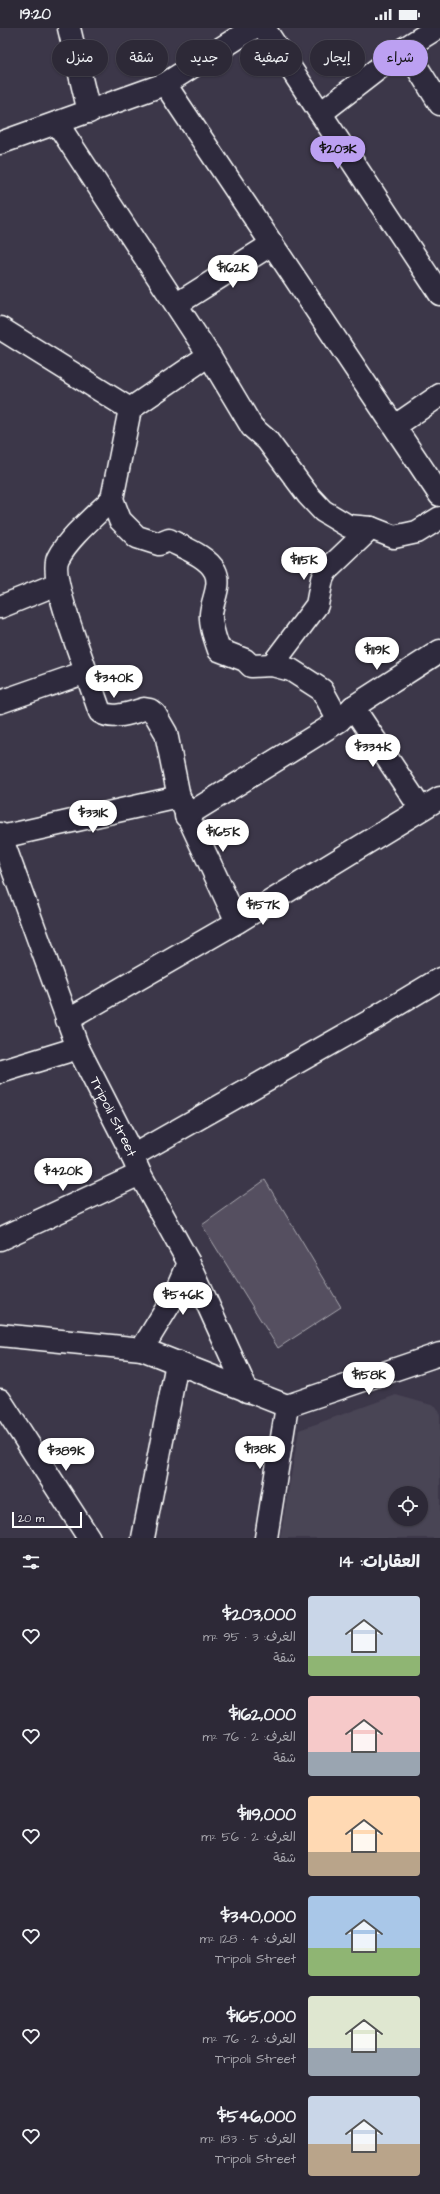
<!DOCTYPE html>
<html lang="ar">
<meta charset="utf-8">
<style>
:root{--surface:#2d2937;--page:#35313f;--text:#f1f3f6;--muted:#a7a6ad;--line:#484552;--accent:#bca0f2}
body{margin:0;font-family:"Architects Daughter","Playpen Sans Arabic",sans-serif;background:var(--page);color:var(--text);direction:rtl;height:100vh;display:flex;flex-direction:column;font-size:15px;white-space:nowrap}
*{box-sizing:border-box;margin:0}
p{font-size:13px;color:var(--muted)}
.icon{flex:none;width:22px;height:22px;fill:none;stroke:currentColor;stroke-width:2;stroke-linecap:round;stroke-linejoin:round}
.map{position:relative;height:1510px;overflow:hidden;direction:ltr}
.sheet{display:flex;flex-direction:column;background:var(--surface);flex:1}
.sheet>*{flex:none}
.banner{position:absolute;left:12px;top:12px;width:416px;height:36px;direction:rtl;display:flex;gap:8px}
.fabs{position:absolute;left:388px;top:1458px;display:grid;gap:8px}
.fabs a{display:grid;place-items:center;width:40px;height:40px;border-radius:50%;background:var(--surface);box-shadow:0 1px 3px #0004,0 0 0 1px var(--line);font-size:20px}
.scale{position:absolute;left:12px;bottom:10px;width:70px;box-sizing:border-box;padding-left:4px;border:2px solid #fff;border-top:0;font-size:11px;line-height:14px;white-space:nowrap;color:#fff;-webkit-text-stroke:3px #2f2a3d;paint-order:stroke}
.price{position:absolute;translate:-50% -34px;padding:0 9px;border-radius:14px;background:#fff;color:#222;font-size:13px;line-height:26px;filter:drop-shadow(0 1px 2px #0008)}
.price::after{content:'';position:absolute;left:50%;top:24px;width:12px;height:9px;margin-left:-6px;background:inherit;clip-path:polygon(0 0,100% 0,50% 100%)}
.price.current{background:var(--accent);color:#111}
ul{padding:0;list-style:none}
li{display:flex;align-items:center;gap:12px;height:100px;padding:0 20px}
li span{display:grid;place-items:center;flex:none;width:112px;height:80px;border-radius:4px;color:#555}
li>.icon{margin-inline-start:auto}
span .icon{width:48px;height:48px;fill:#fffc;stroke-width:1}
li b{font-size:17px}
h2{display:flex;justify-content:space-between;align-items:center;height:48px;padding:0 20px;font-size:17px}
.chip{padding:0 14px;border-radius:18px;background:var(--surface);box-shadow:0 1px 3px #0004,0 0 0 1px var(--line);font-size:14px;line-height:36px}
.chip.current{background:var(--accent);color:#111}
.status{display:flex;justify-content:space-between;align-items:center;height:28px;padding:0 20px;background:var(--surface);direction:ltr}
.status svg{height:11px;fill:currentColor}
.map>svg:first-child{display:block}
.built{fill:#494455;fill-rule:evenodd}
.green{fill:#555060;stroke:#aaa8b0}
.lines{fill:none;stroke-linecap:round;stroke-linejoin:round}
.street-casing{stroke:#fff;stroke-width:25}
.street{stroke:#2f2a3d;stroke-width:22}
.labels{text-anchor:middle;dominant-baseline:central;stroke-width:3.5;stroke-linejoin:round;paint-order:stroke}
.street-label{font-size:14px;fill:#fff;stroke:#2f2a3d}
</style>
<div class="status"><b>19:20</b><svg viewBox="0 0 49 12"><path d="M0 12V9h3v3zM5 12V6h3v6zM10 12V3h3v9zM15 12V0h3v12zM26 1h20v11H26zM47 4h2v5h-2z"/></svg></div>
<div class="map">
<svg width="440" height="1510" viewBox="0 0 440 1510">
<rect width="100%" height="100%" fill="#3c3749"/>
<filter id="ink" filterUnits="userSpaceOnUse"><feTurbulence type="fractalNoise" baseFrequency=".025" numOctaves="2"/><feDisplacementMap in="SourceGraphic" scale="8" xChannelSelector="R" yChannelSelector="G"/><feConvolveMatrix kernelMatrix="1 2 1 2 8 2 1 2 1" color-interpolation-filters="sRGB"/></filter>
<g filter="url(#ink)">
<path class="built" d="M 396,1367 L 435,1378 L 440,1387 L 440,1510 L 280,1510 L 299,1402 ZM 395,1465 L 421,1465 L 421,1491 L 395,1491 Z"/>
<path class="green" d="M 265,1152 L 341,1279 L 278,1320 L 202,1197 Z"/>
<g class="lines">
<g class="street-casing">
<g id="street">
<path d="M 69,0 L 89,84"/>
<path d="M 264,0 L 440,266"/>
<path d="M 405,20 L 440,76"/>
<path d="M 165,56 L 440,467"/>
<path d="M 321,85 L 405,20 L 437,0"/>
<path d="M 57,95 L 209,327 L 252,399 L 267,412 L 308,467 L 323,483 L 348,498 L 371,500 L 394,509 L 417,504 L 440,490"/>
<path d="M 0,115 L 165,56 L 253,0"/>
<path d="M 177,276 L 272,216"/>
<path d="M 0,300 L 130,381 L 209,327"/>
<path d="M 130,381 L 112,471 L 120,492 L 137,509 L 159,516 L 169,512 C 184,520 207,528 215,543 C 222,557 212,572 211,586 C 210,598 215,610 219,622 L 245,632 L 251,638 L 272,637 L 291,642 L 322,662 L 339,693 L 186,788"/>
<path d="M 395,398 L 440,367"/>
<path d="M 0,579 L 57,556"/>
<path d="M 272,637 L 317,577 L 322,551 L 326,543 L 371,500"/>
<path d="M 86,644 C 79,621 49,549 58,530 C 69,509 96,487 112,471"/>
<path d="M 0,674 L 86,644 L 100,684 C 113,692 130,685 144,681 L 150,682 L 155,686 L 166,705 L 179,769 L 237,894"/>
<path d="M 353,679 L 421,781"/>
<path d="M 342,690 L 353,679 L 440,623"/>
<path id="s1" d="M 0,806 L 78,1020 L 127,1116 L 140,1146 L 189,1235 L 247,1363"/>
<path d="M 1,809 L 179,769"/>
<path d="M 67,992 L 237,894 L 440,770"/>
<path d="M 0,1044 L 78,1020"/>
<path d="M 132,1128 L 370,993 L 440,951"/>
<path d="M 0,1211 L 140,1146"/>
<path d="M 0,1307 L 142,1321 L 287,1378"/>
<path d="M 142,1321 L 175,1267 L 189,1235"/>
<path d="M 0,1372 L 89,1510"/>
<path d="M 287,1378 L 440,1326"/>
<path d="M 143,1510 L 177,1335"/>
<path d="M 266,1510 L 287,1378"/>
</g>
</g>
<use href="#street" class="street"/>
</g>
</g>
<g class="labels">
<g class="street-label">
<text stroke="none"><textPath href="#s1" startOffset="305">Tripoli Street</textPath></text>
</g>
</g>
</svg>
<div class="fabs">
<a><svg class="icon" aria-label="locate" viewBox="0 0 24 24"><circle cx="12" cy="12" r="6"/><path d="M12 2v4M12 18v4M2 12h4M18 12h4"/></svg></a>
</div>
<div class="scale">20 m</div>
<b class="price current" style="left:338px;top:142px">$203K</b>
<b class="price" style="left:233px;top:261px">$162K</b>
<b class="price" style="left:304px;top:553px">$115K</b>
<b class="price" style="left:377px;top:643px">$119K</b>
<b class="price" style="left:114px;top:671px">$340K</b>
<b class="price" style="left:373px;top:740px">$334K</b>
<b class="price" style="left:93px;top:806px">$331K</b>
<b class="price" style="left:223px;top:825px">$165K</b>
<b class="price" style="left:263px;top:898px">$157K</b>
<b class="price" style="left:63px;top:1164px">$420K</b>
<b class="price" style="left:183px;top:1288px">$546K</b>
<b class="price" style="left:369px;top:1368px">$158K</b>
<b class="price" style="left:260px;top:1442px">$138K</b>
<b class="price" style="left:66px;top:1444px">$389K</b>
<div class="banner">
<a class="chip current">شراء</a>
<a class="chip">إيجار</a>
<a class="chip">تصفية</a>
<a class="chip">جديد</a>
<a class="chip">شقة</a>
<a class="chip">منزل</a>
</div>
</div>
<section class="sheet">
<h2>العقارات: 14<svg class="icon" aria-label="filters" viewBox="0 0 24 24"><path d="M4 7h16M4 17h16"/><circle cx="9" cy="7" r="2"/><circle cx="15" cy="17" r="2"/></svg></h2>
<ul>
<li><span style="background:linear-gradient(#c9d6e8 75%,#8fb573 0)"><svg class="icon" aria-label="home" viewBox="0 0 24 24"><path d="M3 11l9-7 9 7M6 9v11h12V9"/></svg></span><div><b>$203,000</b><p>الغرف: 3 · 95 m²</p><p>شقة</p></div><svg class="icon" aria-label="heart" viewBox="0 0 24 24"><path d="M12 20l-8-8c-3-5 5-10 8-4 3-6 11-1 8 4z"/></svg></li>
<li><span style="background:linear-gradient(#f6c9c9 70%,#9aa5b1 0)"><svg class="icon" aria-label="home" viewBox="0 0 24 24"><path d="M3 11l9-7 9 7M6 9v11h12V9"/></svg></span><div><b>$162,000</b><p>الغرف: 2 · 76 m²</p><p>شقة</p></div><svg class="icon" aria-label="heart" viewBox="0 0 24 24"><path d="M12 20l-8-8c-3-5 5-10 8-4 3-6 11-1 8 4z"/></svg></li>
<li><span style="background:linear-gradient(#ffd9b3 70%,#b9a48a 0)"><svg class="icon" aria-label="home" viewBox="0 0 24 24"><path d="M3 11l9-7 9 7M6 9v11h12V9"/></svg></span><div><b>$119,000</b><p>الغرف: 2 · 56 m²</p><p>شقة</p></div><svg class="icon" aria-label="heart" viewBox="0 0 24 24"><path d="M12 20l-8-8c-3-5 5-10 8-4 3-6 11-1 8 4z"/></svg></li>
<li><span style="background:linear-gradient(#a9c7e8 65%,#8fb573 0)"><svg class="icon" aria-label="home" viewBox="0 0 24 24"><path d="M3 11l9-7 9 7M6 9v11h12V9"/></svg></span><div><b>$340,000</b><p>الغرف: 4 · 128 m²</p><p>Tripoli Street</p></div><svg class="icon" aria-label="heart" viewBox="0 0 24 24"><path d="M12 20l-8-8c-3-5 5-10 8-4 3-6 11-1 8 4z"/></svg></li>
<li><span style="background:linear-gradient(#dfe7d0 65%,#9aa5b1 0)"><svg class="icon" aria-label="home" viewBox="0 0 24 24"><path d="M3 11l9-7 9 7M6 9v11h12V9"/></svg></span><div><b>$165,000</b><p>الغرف: 2 · 76 m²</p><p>Tripoli Street</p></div><svg class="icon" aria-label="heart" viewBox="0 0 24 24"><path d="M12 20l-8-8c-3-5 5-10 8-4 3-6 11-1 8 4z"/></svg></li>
<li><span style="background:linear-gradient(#c9d6e8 60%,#b9a48a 0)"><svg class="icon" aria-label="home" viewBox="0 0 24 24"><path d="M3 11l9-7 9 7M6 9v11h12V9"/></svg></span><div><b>$546,000</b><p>الغرف: 5 · 183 m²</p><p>Tripoli Street</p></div><svg class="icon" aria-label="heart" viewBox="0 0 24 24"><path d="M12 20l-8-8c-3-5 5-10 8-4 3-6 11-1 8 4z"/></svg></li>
</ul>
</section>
